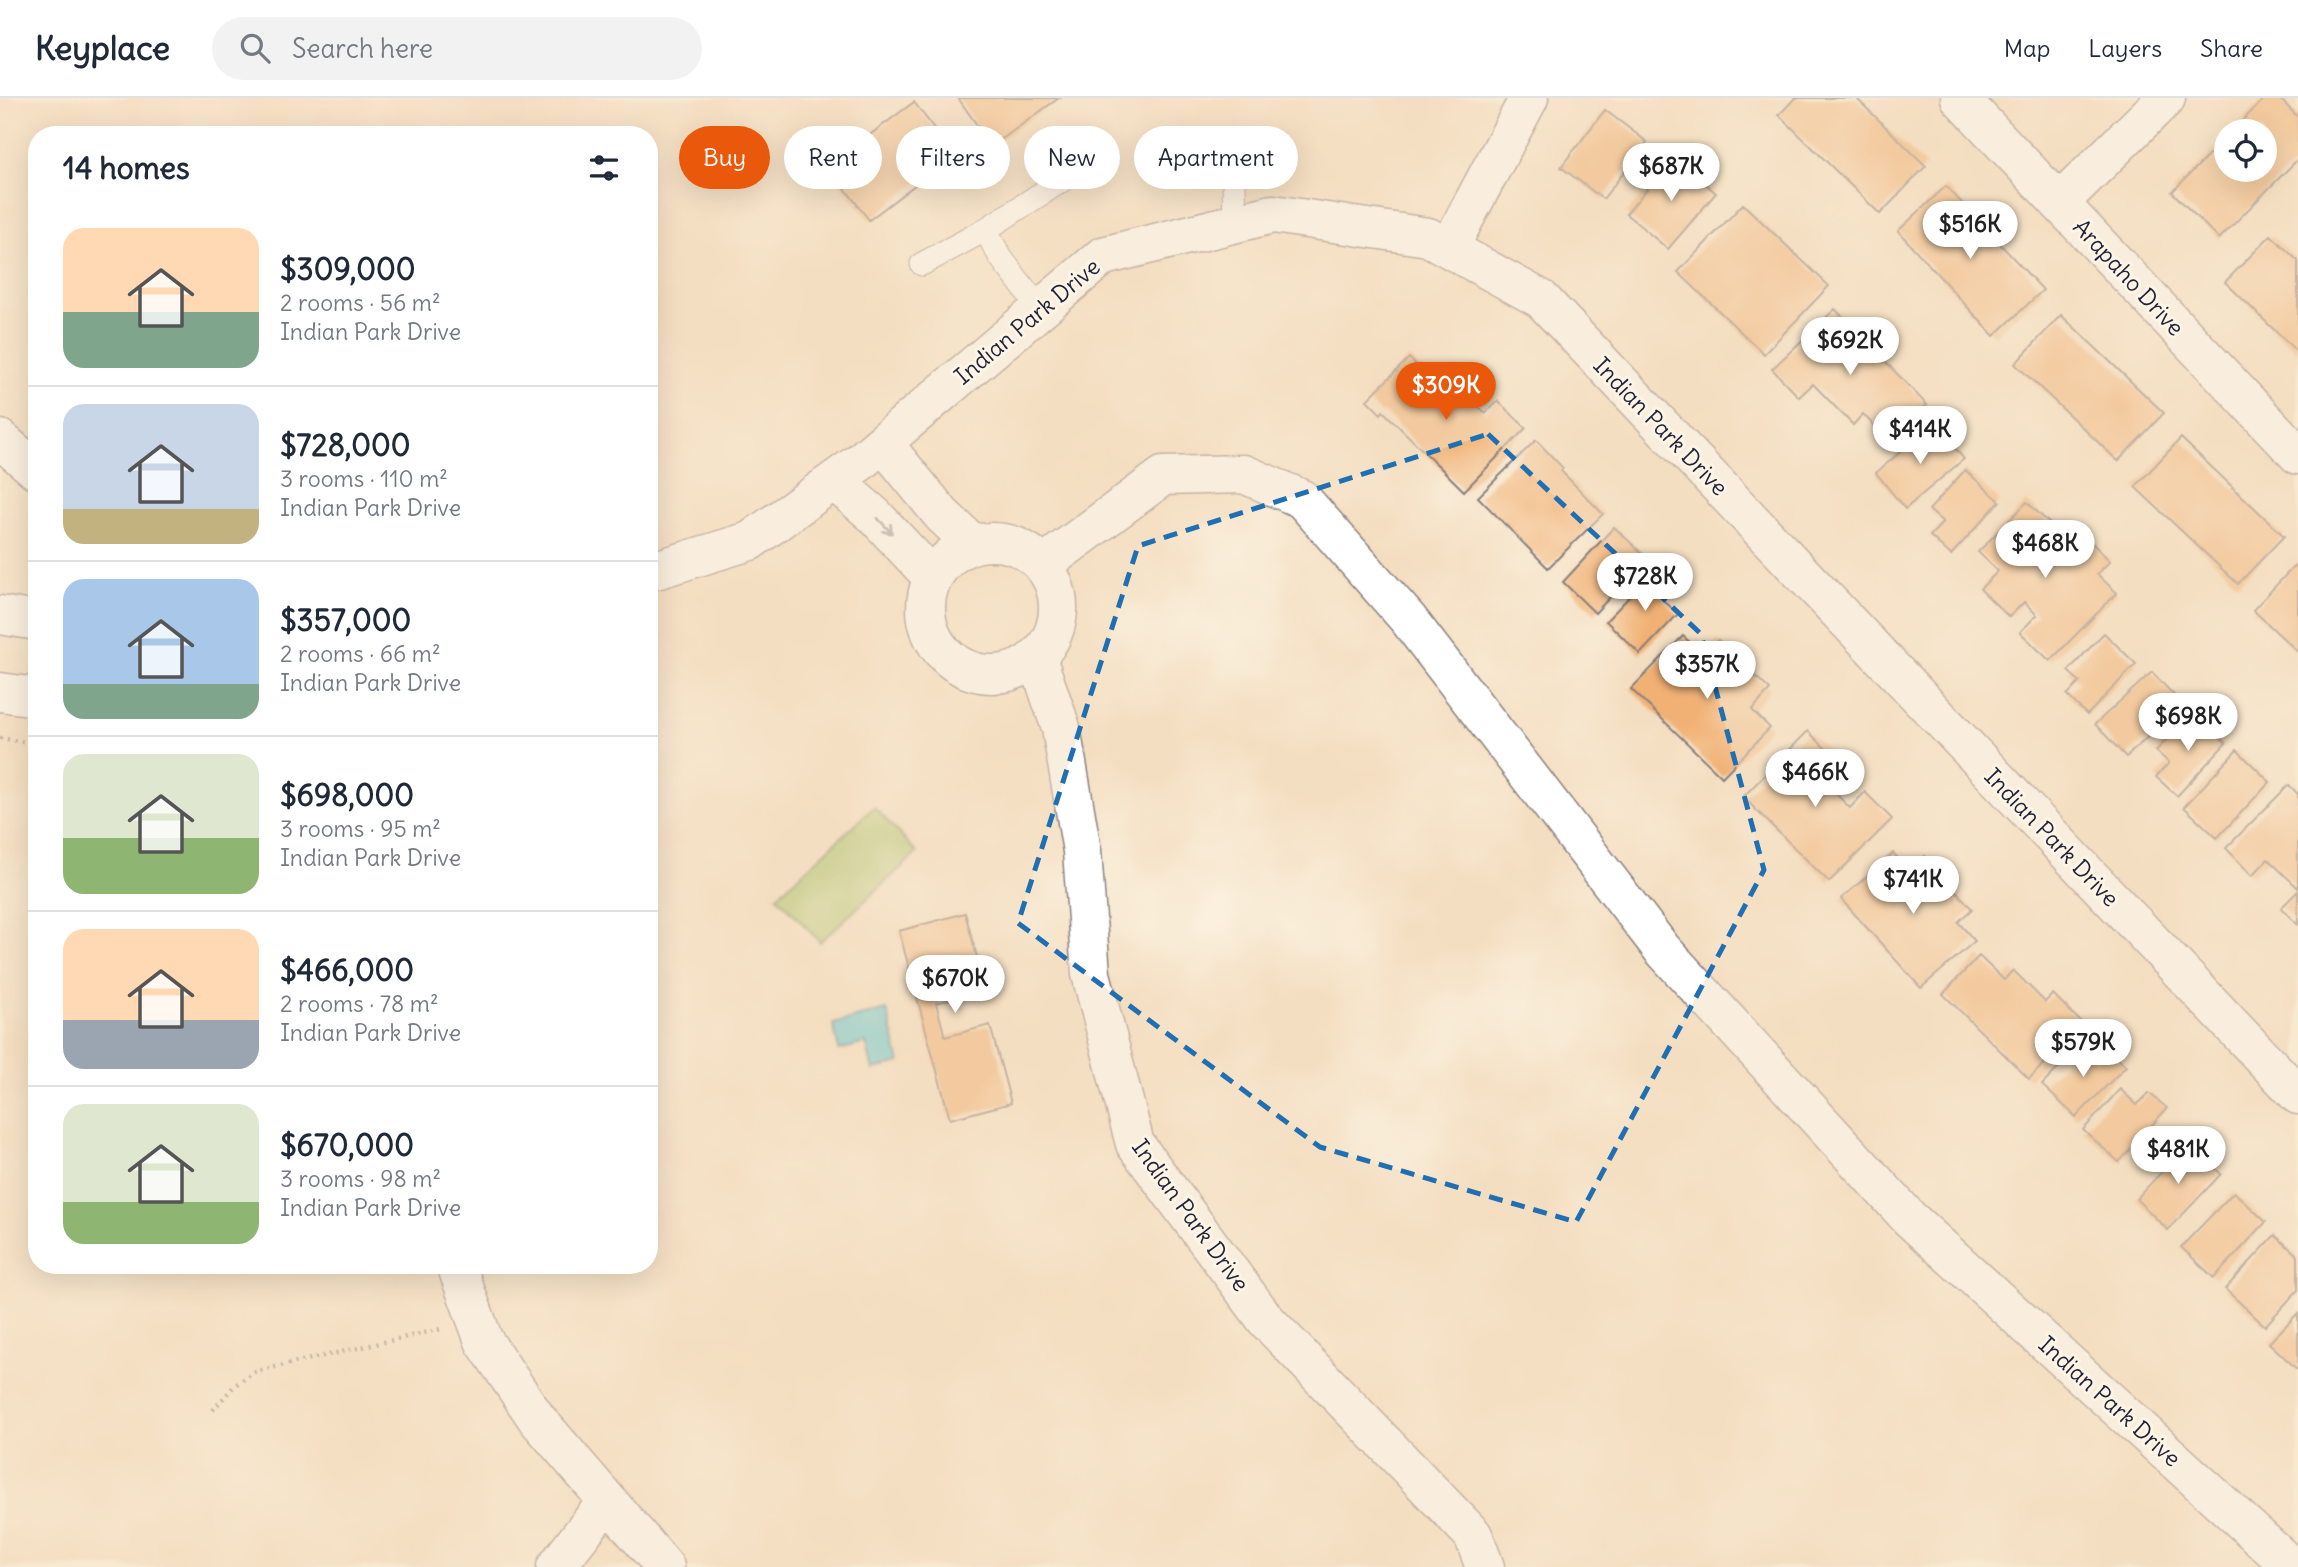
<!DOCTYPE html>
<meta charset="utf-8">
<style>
:root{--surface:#fff;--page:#f2f2f3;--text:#1f2937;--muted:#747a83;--line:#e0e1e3;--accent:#ea580c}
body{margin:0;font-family:Delius,sans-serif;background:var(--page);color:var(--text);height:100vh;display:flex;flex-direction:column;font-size:26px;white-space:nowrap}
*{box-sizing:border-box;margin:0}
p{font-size:23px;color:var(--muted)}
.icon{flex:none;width:38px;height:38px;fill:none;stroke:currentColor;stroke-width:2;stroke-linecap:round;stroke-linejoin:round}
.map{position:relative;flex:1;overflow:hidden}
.details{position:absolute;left:28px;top:28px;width:630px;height:1148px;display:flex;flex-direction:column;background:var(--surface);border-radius:28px;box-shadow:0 7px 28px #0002}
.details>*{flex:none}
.hud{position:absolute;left:679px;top:28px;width:665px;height:63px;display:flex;gap:14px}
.buttons{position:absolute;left:2214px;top:21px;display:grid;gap:14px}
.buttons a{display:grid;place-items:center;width:63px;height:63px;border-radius:50%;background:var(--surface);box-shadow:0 7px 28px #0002;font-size:35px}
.price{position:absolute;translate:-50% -60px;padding:0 16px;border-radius:24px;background:#fff;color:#222;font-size:23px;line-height:46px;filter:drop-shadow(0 2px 4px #0008)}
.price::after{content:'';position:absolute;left:50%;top:42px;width:21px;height:16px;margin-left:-10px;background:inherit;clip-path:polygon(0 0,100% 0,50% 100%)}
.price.active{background:var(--accent);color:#fff}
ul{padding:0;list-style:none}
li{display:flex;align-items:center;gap:21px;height:175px;padding:0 35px}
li+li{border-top:2px solid var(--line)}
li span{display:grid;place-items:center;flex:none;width:196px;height:140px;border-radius:21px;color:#555}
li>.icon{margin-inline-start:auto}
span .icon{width:84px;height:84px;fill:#fffc;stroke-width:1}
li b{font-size:30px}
h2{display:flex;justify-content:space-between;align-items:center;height:84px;padding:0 35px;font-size:30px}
.chip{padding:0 24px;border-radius:32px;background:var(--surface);box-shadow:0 7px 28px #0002;font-size:24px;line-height:63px}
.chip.active{background:var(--accent);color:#fff}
header{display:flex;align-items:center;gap:42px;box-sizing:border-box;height:98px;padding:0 35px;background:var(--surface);border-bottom:2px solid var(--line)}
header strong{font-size:33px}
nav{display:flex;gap:38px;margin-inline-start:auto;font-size:24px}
.search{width:490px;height:63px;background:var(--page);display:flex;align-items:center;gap:18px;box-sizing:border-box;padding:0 24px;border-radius:38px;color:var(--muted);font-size:26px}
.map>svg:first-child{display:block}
.green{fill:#a8c56c;stroke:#657454;stroke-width:2}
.water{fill:#5ec9d7;stroke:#407689;stroke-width:2}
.building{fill:#f1b174}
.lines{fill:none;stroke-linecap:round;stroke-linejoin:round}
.lane-casing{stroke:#8b807e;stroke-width:25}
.street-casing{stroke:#8b807e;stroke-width:41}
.path{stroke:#8b807e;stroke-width:4.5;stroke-dasharray:2 5;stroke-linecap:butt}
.lane{stroke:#fff;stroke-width:23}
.street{stroke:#fff;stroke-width:38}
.oneway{stroke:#9c9ca7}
.marked{fill:none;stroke:#1f6fb2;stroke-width:5;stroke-dasharray:14 9;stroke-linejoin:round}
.labels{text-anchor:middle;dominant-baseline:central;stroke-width:6;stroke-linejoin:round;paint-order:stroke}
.street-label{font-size:23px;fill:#22223b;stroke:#fcf5e5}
</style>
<header>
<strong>Keyplace</strong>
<div class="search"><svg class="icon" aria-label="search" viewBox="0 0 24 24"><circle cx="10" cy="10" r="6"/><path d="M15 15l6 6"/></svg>Search here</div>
<nav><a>Map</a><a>Layers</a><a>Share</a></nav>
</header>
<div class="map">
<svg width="2298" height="1469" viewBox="0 0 2298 1469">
<rect width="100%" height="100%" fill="#fcf5e5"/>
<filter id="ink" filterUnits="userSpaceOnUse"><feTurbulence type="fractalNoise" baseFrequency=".0143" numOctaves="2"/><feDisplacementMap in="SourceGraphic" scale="14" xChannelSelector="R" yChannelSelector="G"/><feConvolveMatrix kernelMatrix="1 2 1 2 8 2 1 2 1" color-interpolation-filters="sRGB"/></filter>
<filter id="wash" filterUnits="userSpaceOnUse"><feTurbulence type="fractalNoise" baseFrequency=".00686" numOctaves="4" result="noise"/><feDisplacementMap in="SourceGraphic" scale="28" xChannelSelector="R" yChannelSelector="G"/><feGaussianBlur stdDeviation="1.57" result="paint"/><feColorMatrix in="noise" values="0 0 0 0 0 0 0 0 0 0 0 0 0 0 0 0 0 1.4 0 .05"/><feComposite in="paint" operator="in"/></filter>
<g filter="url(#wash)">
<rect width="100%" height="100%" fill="#f4dec1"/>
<path class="green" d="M 874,709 L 917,755 L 820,844 L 777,798 Z"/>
<path class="water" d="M 887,912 L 900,965 L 873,972 L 866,945 L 839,952 L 833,926 Z"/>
<g id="blocks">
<path class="building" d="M 958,0 L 1059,0 L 992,48 Z
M 1795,0 L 1856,0 L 1926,68 L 1880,116 L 1779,17 Z
M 2265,0 L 2279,0 L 2298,19 L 2298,61 L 2219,141 L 2172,94 L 2226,40 L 2226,72 L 2264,72 L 2264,33 L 2232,33 Z
M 914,4 L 954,57 L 869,122 L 828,68 Z
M 1605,12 L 1647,44 L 1603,101 L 1561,69 Z
M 1674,59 L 1716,95 L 1668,151 L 1626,116 Z
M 1946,88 L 2043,192 L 1994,238 L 1898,133 Z
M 1743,106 L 1829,188 L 1764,256 L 1678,174 Z
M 2271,137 L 2298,163 L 2298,255 L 2225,184 Z
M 1835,211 L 1927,307 L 1888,343 L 1863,316 L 1853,327 L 1813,286 L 1799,299 L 1772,271 Z
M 2061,217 L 2164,315 L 2118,363 L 2015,266 Z
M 1409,260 L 1435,285 L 1445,275 L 1485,315 L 1498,303 L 1526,330 L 1464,393 L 1383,313 L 1381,316 L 1367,302 Z
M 1934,325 L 1964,361 L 1905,411 L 1876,375 Z
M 2181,340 L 2284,438 L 2238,486 L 2135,389 Z
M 1536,342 L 1563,370 L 1561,373 L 1603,416 L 1548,470 L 1478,399 Z
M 1965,372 L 2000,403 L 1951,457 L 1930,438 L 1943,424 L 1929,412 Z
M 2027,404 L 2078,453 L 2089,442 L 2110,463 L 2097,476 L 2117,495 L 2050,563 L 2020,534 L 2037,517 L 2024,504 L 2009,519 L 1980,491 L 1998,473 L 1978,454 Z
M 1614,429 L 1647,460 L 1595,515 L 1563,484 Z
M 2298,464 L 2298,554 L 2253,512 Z
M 1656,471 L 1675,489 L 1663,502 L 1678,516 L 1640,556 L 1606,523 Z
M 2104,535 L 2136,566 L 2087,617 L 2067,597 L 2080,584 L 2068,573 Z
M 1683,538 L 1704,557 L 1718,542 L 1770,592 L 1752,612 L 1770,630 L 1722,679 L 1631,591 Z
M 2152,574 L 2183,607 L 2126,659 L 2095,626 Z
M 2192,614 L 2226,645 L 2177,698 L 2156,679 L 2169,665 L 2156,653 Z
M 1808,633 L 1836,661 L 1818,678 L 1850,710 L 1865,694 L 1892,721 L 1829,784 L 1743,699 Z
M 2237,652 L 2270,684 L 2217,740 L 2184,709 Z
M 2289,687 L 2298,696 L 2298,790 L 2268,761 L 2252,778 L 2226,750 Z
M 1893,755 L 1909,772 L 1925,758 L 1972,811 L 1958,824 L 1975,843 L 1921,890 L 1841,801 Z
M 2298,793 L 2298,827 L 2281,810 Z
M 965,815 L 986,892 L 936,905 L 945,939 L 990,927 L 1011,1005 L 950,1021 L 899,833 Z
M 1979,858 L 2004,882 L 2013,872 L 2045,904 L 2053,896 L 2083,926 L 2029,981 L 1943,896 Z
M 2081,947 L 2097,963 L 2108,951 L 2126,968 L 2076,1019 L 2042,987 Z
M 2120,991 L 2137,1007 L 2149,995 L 2167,1010 L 2119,1064 L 2083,1032 Z
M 2189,1045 L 2221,1076 L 2168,1132 L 2136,1101 Z
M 2234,1094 L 2266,1124 L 2214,1180 L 2181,1149 Z
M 2275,1137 L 2298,1158 L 2298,1192 L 2265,1228 L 2225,1191 Z
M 2298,1215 L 2298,1272 L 2269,1245 Z"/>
</g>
</g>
<g filter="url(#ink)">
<use href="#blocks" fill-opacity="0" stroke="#8b807e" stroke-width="2"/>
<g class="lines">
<g class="lane-casing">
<path id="lane" d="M 1233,44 L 1235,125
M 985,132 L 1089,65
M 922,166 L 985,132 L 1001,160 L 1040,211"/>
</g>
<g class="street-casing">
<path id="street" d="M 1960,0 L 2298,357
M 2059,105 L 2166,0
M 1449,150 L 1529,0
M 0,341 L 37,373
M 883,345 L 942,417 L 972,445
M 834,383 L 874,417 L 932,479
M926 510a66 66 0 1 1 132 0a66 66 0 1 1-132 0Z
M 1044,466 L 1163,378 L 1244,376 L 1302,401 L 1408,521 L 1662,851 L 1909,1120 L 2292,1469
M 649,474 L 750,443 L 860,364 L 1103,158 L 1273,116 L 1428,139 L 1541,201 L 2298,997
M 0,517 L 37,523
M 1037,560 L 1061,630 L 1082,753 L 1091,876 L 1135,1046 L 1266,1222 L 1473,1437 L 1485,1469
M 0,594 L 37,599
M 456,1167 L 484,1243 L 537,1321 L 665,1469
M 556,1469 L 607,1403"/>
</g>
<path class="path" d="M 0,640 L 37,646
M 213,1312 L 234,1288 L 254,1274 L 441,1231"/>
<use href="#lane" class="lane"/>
<use href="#street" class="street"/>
</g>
<defs><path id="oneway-shaft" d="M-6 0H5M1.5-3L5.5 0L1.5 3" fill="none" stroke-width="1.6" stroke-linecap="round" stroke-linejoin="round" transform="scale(1.75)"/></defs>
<use class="oneway" href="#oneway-shaft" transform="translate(885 428) rotate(47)"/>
</g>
<path d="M0 0H2298V1469H0ZM 1488,336 L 1701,536 L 1764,772 L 1576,1124 L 1320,1049 L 1018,825 L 1138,448 Z" fill="#f4dec1" fill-opacity=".55" fill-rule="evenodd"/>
<path class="marked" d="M 1488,336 L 1701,536 L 1764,772 L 1576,1124 L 1320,1049 L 1018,825 L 1138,448 Z"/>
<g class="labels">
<g class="street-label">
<text transform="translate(2129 179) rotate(47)">Arapaho Drive</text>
<text transform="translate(1027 223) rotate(-40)">Indian Park Drive</text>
<text transform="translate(1661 328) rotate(46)">Indian Park Drive</text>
<text transform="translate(2052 739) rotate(46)">Indian Park Drive</text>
<text transform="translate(1191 1117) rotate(54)">Indian Park Drive</text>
<text transform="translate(2110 1303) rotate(42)">Indian Park Drive</text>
</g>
</g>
</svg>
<div class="buttons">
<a><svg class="icon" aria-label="locate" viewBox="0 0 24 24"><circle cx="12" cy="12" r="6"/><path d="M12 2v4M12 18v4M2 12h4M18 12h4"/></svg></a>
</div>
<b class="price" style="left:1671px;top:105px">$687K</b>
<b class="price" style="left:1970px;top:163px">$516K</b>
<b class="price" style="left:1850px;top:279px">$692K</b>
<b class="price active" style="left:1446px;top:324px">$309K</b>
<b class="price" style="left:1920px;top:368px">$414K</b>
<b class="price" style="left:2045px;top:482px">$468K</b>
<b class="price" style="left:1645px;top:515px">$728K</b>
<b class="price" style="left:1707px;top:603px">$357K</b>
<b class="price" style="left:2188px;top:655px">$698K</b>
<b class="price" style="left:1815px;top:711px">$466K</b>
<b class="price" style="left:1913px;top:818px">$741K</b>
<b class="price" style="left:955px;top:917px">$670K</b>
<b class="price" style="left:2083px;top:981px">$579K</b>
<b class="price" style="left:2178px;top:1088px">$481K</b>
<div class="hud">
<a class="chip active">Buy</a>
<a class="chip">Rent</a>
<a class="chip">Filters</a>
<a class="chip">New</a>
<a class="chip">Apartment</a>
</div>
<section class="details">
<h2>14 homes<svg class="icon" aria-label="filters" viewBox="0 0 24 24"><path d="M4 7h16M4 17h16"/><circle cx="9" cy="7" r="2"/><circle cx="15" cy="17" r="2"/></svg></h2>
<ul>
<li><span style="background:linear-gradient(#ffd9b3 60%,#7fa58c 0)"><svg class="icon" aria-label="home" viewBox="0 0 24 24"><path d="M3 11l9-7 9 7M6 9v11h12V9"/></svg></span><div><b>$309,000</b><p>2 rooms · 56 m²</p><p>Indian Park Drive</p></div></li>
<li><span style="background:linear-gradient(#c9d6e8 75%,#c2b280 0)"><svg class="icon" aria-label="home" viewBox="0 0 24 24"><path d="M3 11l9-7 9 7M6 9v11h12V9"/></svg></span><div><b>$728,000</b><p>3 rooms · 110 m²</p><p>Indian Park Drive</p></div></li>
<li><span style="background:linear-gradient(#a9c7e8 75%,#7fa58c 0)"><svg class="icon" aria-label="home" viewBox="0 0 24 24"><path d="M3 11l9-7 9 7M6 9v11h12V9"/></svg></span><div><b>$357,000</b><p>2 rooms · 66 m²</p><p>Indian Park Drive</p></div></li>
<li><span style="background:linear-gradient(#dfe7d0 60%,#8fb573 0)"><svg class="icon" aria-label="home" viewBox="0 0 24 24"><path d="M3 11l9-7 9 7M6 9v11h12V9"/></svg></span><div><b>$698,000</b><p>3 rooms · 95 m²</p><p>Indian Park Drive</p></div></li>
<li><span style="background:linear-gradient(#ffd9b3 65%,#9aa5b1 0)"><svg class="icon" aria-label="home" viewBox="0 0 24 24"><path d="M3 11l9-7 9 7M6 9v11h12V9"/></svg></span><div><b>$466,000</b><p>2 rooms · 78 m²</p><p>Indian Park Drive</p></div></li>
<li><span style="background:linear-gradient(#dfe7d0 70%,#8fb573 0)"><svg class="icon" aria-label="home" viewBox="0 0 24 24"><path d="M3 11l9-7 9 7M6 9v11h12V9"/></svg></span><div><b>$670,000</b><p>3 rooms · 98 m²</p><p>Indian Park Drive</p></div></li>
</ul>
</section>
</div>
